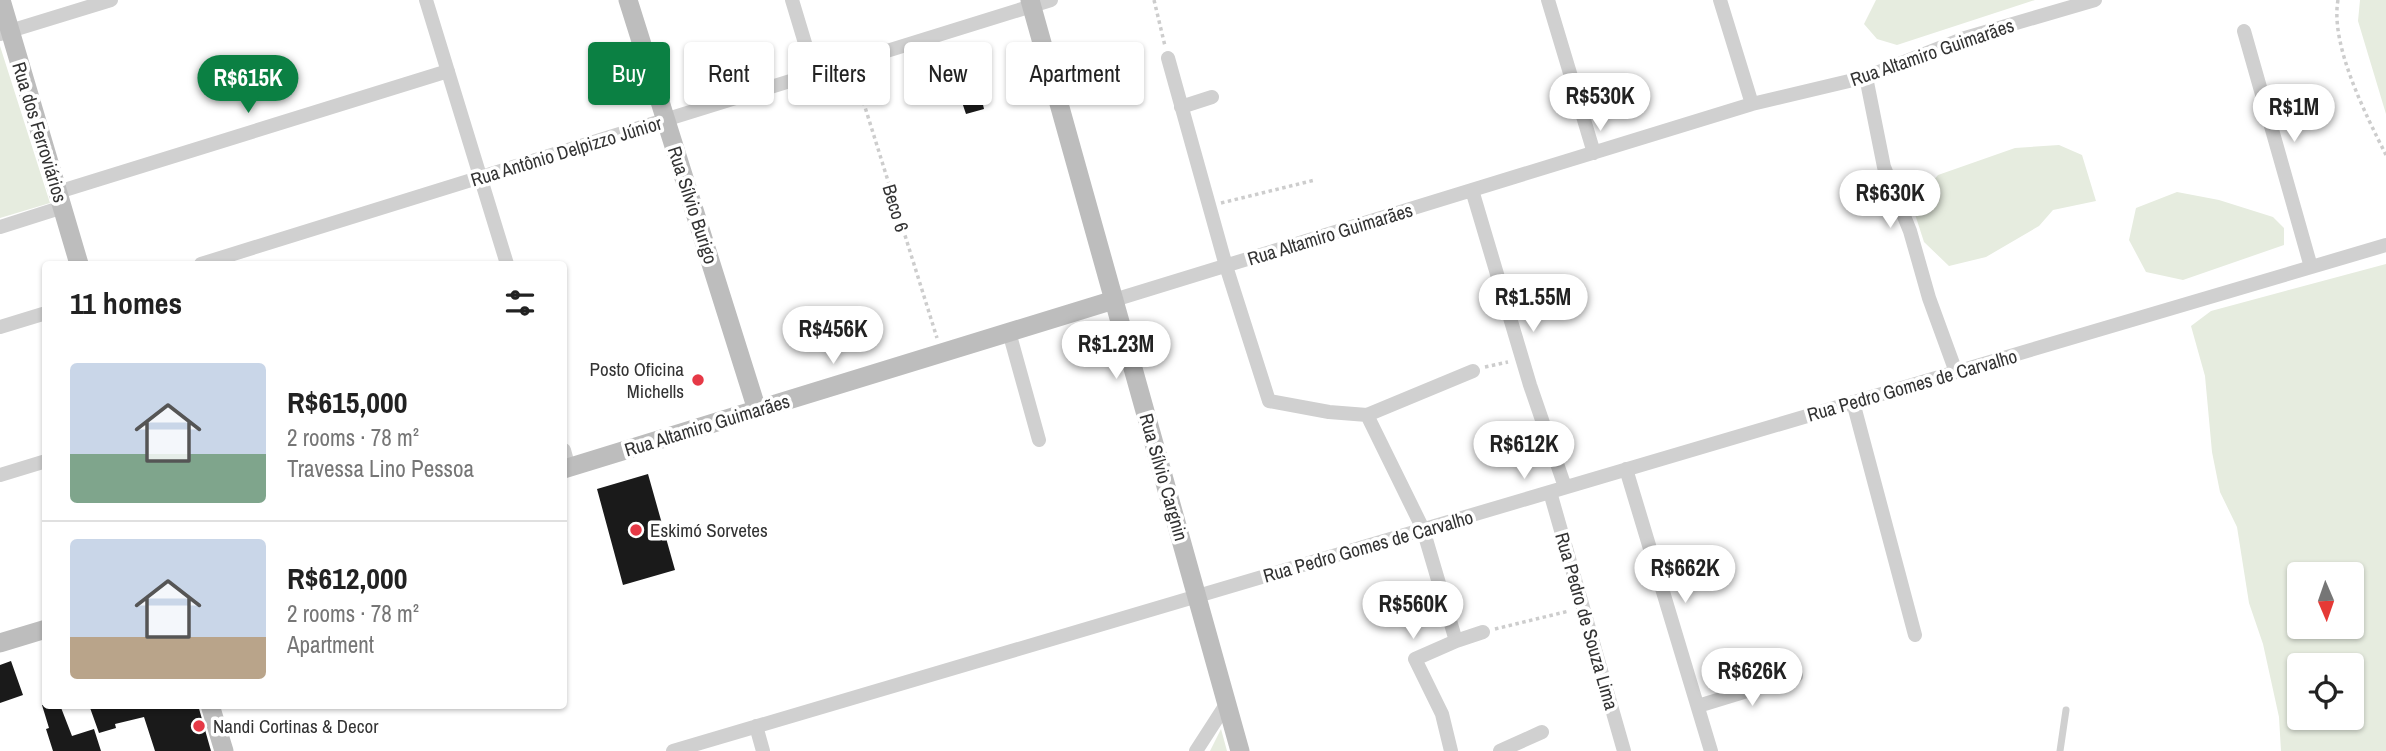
<!DOCTYPE html>
<meta charset="utf-8">
<style>
:root{--surface:#fff;--page:#f6f6f6;--text:#222;--muted:#767676;--line:#e0e0e0;--accent:#0b8043}
body{margin:0;font-family:"Archivo Narrow",sans-serif;background:var(--page);color:var(--text);height:100vh;display:flex;flex-direction:column;font-size:26px;white-space:nowrap}
*{box-sizing:border-box;margin:0}
p{font-size:23px;color:var(--muted)}
.icon{flex:none;width:38px;height:38px;fill:none;stroke:currentColor;stroke-width:2;stroke-linecap:round;stroke-linejoin:round}
.map{position:relative;flex:1;overflow:hidden}
.details{position:absolute;left:42px;top:261px;width:525px;height:448px;display:flex;flex-direction:column;background:var(--surface);border-radius:7px;box-shadow:0 2px 5px #0004}
.details>*{flex:none}
.banner{position:absolute;left:588px;top:42px;width:665px;height:63px;display:flex;gap:14px}
.needle{width:46px;rotate:178deg}
.fabs{position:absolute;left:2287px;top:562px;display:grid;gap:14px}
.fabs a{display:grid;place-items:center;width:77px;height:77px;border-radius:7px;background:var(--surface);box-shadow:0 2px 5px #0004;font-size:35px}
.price{position:absolute;translate:-50% -60px;padding:0 16px;border-radius:24px;background:#fff;color:#222;font-size:23px;line-height:46px;filter:drop-shadow(0 2px 4px #0008)}
.price::after{content:'';position:absolute;left:50%;top:42px;width:21px;height:16px;margin-left:-10px;background:inherit;clip-path:polygon(0 0,100% 0,50% 100%)}
.price.active{background:var(--accent);color:#fff}
ul{padding:0;list-style:none}
li{display:flex;align-items:center;gap:21px;height:175px;padding:0 28px}
li+li{border-top:2px solid var(--line)}
li span{display:grid;place-items:center;flex:none;width:196px;height:140px;border-radius:7px;color:#555}
li>.icon{margin-inline-start:auto}
span .icon{width:84px;height:84px;fill:#fffc;stroke-width:1}
li b{font-size:30px}
h2{display:flex;justify-content:space-between;align-items:center;height:84px;padding:0 28px;font-size:30px}
.tag{padding:0 24px;border-radius:7px;background:var(--surface);box-shadow:0 2px 5px #0004;font-size:24px;line-height:63px}
.tag.active{background:var(--accent);color:#fff}
.map>svg:first-child{display:block}
.green{fill:#e6ecdf;fill-rule:evenodd}
.building{fill:#1a1a1a}
.lines{fill:none;stroke-linecap:round;stroke-linejoin:round}
.path{stroke:#cdcdcd;stroke-width:3.5;stroke-dasharray:3.5 3.5;stroke-linecap:butt}
.lane{stroke:#d0d0d0;stroke-width:7}
.street{stroke:#d0d0d0;stroke-width:14}
.secondary{stroke:#bdbdbd;stroke-width:19}
.poi-dot{fill:#e63946;stroke:#fff;stroke-width:2.5}
.labels{text-anchor:middle;dominant-baseline:central;stroke-width:7;stroke-linejoin:round;paint-order:stroke}
.street-label{font-size:19px;fill:#333;stroke:#fff}
.poi-label{font-size:19px;fill:#333;stroke:#fff;text-anchor:start}
</style>
<div class="map">
<svg width="2386" height="751" viewBox="0 0 2386 751">
<rect width="100%" height="100%" fill="#fff"/>
<path class="green" d="M 1876,0 L 2035,0 L 1897,45 L 1877,39 L 1864,24 Z
M 2360,0 L 2386,0 L 2386,114 L 2358,21 Z
M 0,46 L 50,203 L 0,218 Z
M 2059,145 L 2082,155 L 2096,201 L 2053,210 L 2039,226 L 1986,257 L 1949,266 L 1924,242 L 1912,205 L 1938,175 L 2015,148 Z
M 2177,192 L 2219,200 L 2273,217 L 2284,228 L 2284,245 L 2183,280 L 2146,272 L 2129,240 L 2136,208 Z
M 2386,264 L 2386,751 L 2281,751 L 2279,717 L 2263,644 L 2249,603 L 2237,527 L 2220,492 L 2212,452 L 2205,376 L 2191,326 L 2211,311 ZM 2300,574 L 2352,574 L 2352,626 L 2300,626 ZM 2300,665 L 2352,665 L 2352,718 L 2300,718 Z
M 1221,729 L 1227,751 L 1210,751 Z"/>
<path class="building" d="M 972,57 L 984,109 L 966,114 L 949,64 Z
M 648,474 L 675,570 L 623,585 L 597,489 Z
M 11,661 L 23,695 L 0,703 L 0,665 Z
M 42,705 L 60,705 L 72,736 L 94,729 L 101,751 L 53,751 L 46,729 L 49,728 Z
M 89,705 L 198,705 L 211,751 L 155,751 L 144,717 L 115,724 L 116,728 L 99,733 Z"/>
<g class="lines">
<path class="path" d="M 1154,0 L 1165,46
M 2338,0 C 2330,45 2366,115 2386,155
M 855,75 L 937,338
M 1221,203 L 1315,180
M 1485,367 L 1508,362
M 1495,629 L 1569,611"/>
<path class="lane" d="M 2060,751 L 2066,710"/>
<path class="street" d="M 426,0 L 507,264
M 792,0 L 814,73
M 1548,0 L 1594,153
M 1720,0 L 1752,104
M 2244,31 L 2311,267
M 0,34 L 111,0
M 1168,58 L 1226,266 L 1269,401 L 1329,412 L 1367,415 L 1473,371
M 1866,77 L 1884,167 L 1910,231 L 1929,298 L 1956,372
M 1181,107 L 1212,97
M 1472,190 L 1530,385 L 1565,487
M 58,192 L 448,71
M 0,227 L 63,207
M 201,264 L 1051,0
M 1114,300 L 1752,104 L 1866,77 L 1965,38 L 2095,0
M 0,327 L 46,313
M 1009,332 L 1039,440
M 1853,402 L 1915,635
M 1367,415 L 1423,529 L 1456,641 L 1415,659 L 1442,714 L 1451,751
M 564,450 L 569,468
M 1626,469 L 1711,751
M 0,475 L 46,461
M 1550,492 L 1624,751
M 1456,641 L 1483,632
M 1698,706 L 1796,676
M 756,726 L 763,751
M 673,751 L 2386,245
M 1196,751 L 1227,703
M 1500,751 L 1542,732"/>
<path class="secondary" d="M 1,0 L 79,264
M 628,0 L 757,410
M 1030,0 L 1240,751
M 564,469 L 1114,300
M 0,643 L 46,629
M 210,705 L 224,751"/>
</g>
<g class="poi-dot">
<circle cx="698" cy="380" r="7"/>
<circle cx="636" cy="530" r="7"/>
<circle cx="199" cy="726" r="7"/>
</g>
<g class="labels">
<g class="street-label">
<text transform="translate(1932 52) rotate(-19)">Rua Altamiro Guimarães</text>
<text transform="translate(40 132) rotate(73)">Rua dos Ferroviários</text>
<text transform="translate(566 151) rotate(-17)">Rua Antônio Delpizzo Júnior</text>
<text transform="translate(693 205) rotate(72)">Rua Sílvio Burigo</text>
<text transform="translate(896 208) rotate(73)">Beco 6</text>
<text transform="translate(1330 234) rotate(-17)">Rua Altamiro Guimarães</text>
<text transform="translate(1912 385) rotate(-16)">Rua Pedro Gomes de Carvalho</text>
<text transform="translate(707 425) rotate(-17)">Rua Altamiro Guimarães</text>
<text transform="translate(1164 477) rotate(74)">Rua Sílvio Cargnin</text>
<text transform="translate(1368 546) rotate(-16)">Rua Pedro Gomes de Carvalho</text>
<text transform="translate(1587 621) rotate(74)">Rua Pedro de Souza Lima</text>
</g>
<g class="poi-label">
<text x="684" y="369" text-anchor="end">Posto Oficina<tspan x="684" dy="22">Michells</tspan></text>
<text x="650" y="530">Eskimó Sorvetes</text>
<text x="213" y="726">Nandi Cortinas &amp; Decor</text>
</g>
</g>
</svg>
<div class="fabs">
<a><svg class="needle" viewBox="-14 -14 28 28"><path d="M0-13l5 13h-10z" fill="#e53935"/><path d="M0 13l5-13h-10z" fill="#767676"/></svg></a>
<a><svg class="icon" aria-label="locate" viewBox="0 0 24 24"><circle cx="12" cy="12" r="6"/><path d="M12 2v4M12 18v4M2 12h4M18 12h4"/></svg></a>
</div>
<b class="price active" style="left:248px;top:115px">R$615K</b>
<b class="price" style="left:1600px;top:133px">R$530K</b>
<b class="price" style="left:2294px;top:144px">R$1M</b>
<b class="price" style="left:1890px;top:230px">R$630K</b>
<b class="price" style="left:1533px;top:334px">R$1.55M</b>
<b class="price" style="left:833px;top:366px">R$456K</b>
<b class="price" style="left:1116px;top:381px">R$1.23M</b>
<b class="price" style="left:1524px;top:481px">R$612K</b>
<b class="price" style="left:1685px;top:605px">R$662K</b>
<b class="price" style="left:1413px;top:641px">R$560K</b>
<b class="price" style="left:1752px;top:708px">R$626K</b>
<div class="banner">
<a class="tag active">Buy</a>
<a class="tag">Rent</a>
<a class="tag">Filters</a>
<a class="tag">New</a>
<a class="tag">Apartment</a>
</div>
<section class="details">
<h2>11 homes<svg class="icon" aria-label="filters" viewBox="0 0 24 24"><path d="M4 7h16M4 17h16"/><circle cx="9" cy="7" r="2"/><circle cx="15" cy="17" r="2"/></svg></h2>
<ul>
<li><span style="background:linear-gradient(#c9d6e8 65%,#7fa58c 0)"><svg class="icon" aria-label="home" viewBox="0 0 24 24"><path d="M3 11l9-7 9 7M6 9v11h12V9"/></svg></span><div><b>R$615,000</b><p>2 rooms · 78 m²</p><p>Travessa Lino Pessoa</p></div></li>
<li><span style="background:linear-gradient(#c9d6e8 70%,#b9a48a 0)"><svg class="icon" aria-label="home" viewBox="0 0 24 24"><path d="M3 11l9-7 9 7M6 9v11h12V9"/></svg></span><div><b>R$612,000</b><p>2 rooms · 78 m²</p><p>Apartment</p></div></li>
</ul>
</section>
</div>
